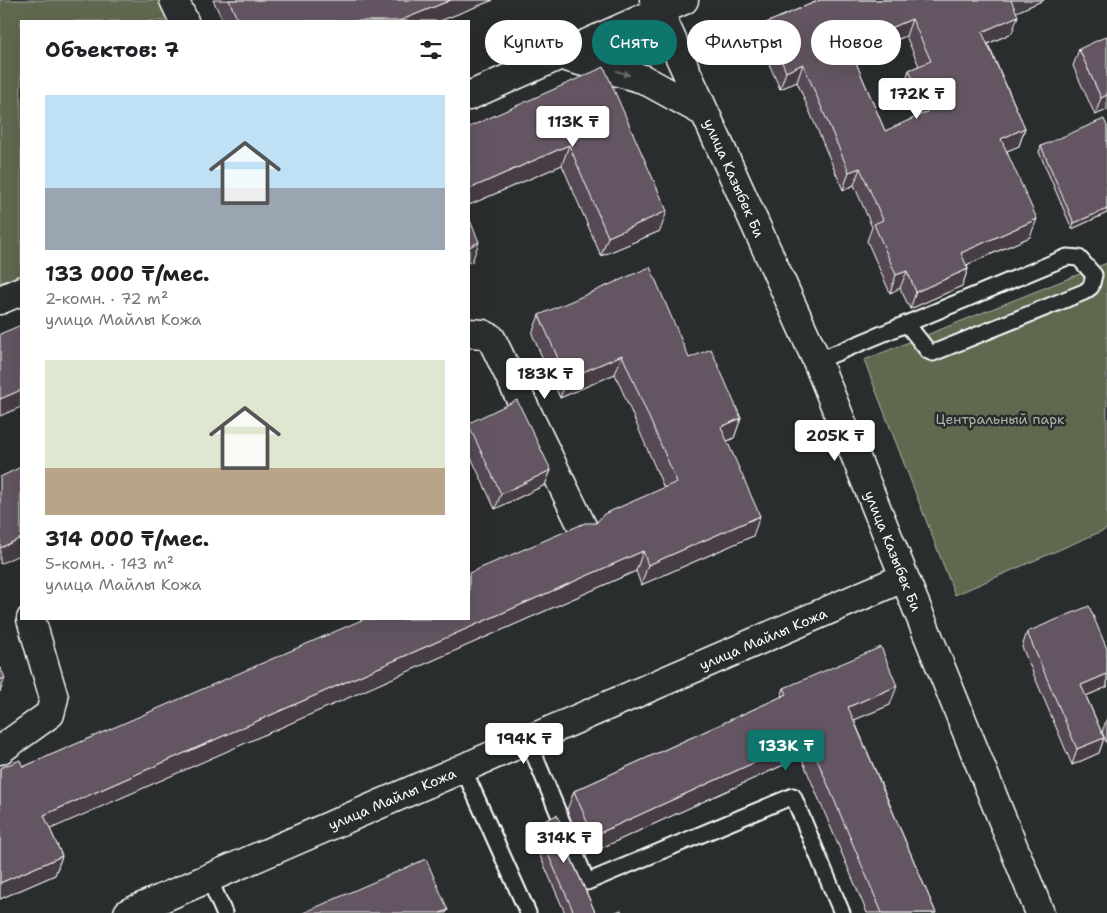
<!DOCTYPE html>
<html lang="ru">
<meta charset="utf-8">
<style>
:root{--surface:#fff;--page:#f6f6f6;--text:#202124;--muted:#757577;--accent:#0f766e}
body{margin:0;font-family:"Shantell Sans",sans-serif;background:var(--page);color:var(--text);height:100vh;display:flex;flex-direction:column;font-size:19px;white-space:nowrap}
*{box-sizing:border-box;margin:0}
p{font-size:16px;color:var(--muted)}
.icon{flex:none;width:28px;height:28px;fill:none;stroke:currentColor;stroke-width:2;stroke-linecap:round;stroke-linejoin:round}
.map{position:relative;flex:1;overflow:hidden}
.details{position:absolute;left:20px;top:20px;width:450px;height:600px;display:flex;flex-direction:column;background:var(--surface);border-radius:0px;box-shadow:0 5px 20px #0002}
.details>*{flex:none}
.banner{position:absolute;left:485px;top:20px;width:475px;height:45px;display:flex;gap:10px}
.price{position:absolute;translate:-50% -42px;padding:0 11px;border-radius:5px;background:#fff;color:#222;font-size:16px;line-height:32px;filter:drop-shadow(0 1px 2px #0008)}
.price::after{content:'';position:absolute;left:50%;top:30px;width:15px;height:11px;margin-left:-8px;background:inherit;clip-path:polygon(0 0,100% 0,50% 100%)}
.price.active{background:var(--accent);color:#fff}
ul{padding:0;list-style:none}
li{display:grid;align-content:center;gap:10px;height:265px;padding:0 25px}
li span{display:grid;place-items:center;height:155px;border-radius:0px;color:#555}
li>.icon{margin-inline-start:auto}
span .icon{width:90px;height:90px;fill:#fffc;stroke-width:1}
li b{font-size:21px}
h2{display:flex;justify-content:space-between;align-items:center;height:60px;padding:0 25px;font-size:21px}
.tag{padding:0 18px;border-radius:22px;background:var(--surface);box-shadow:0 5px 20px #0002;font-size:18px;line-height:45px}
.tag.active{background:var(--accent);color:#fff}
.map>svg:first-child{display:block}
.green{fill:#60694f;stroke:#b0b4a7}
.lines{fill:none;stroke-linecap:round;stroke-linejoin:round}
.lane-casing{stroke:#fff;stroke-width:19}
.street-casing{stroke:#fff;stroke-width:31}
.secondary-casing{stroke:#fff;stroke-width:31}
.lane{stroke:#2a2d2e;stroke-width:15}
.street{stroke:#2a2d2e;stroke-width:28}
.secondary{stroke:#2a2d2e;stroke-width:28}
.wall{fill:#564a54;stroke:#fff;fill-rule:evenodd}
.shaded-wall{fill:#463c45;stroke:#fff}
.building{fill:#645662;stroke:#fff;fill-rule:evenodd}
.oneway{fill:#6a6c6d}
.labels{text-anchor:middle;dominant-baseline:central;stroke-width:5;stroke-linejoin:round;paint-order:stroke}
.street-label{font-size:14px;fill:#fff;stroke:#2a2d2e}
.park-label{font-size:14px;fill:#b0b4a7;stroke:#2a2d2e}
</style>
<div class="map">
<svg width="1107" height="913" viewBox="0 0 1107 913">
<rect width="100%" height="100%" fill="#2a2d2e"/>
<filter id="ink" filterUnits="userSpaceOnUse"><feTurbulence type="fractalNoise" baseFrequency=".02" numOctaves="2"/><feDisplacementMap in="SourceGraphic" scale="10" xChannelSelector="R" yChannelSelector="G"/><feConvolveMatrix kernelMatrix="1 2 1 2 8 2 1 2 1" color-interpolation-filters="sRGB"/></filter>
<g filter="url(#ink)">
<path class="green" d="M 0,0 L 166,0 L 175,21 L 21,21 L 21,274 L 0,283 Z
M 1107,263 L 1107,529 L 955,595 L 864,360 Z"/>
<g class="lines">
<g class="lane-casing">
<path id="lane" d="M 817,361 L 1067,257 L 1079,258 L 1094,275 L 1091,287 L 1084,292 L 933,353 L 928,351 L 907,324
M 528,740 L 587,882 L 793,796 L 842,913
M 463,768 L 528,913
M 209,878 L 224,913"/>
</g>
<g class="street-casing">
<path id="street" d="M 174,0 L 184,21
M 469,333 L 483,334 L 491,338 L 583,528
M 0,750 L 50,714 L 54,698 L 31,619
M 128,913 L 903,578"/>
</g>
<g class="secondary-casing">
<path id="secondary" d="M 654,0 L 817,361 L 1040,913
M 559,55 L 643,79 L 705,113
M 469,96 L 684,0
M 0,300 L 21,291"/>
</g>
<use href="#lane" class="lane"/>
<use href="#street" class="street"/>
<use href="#secondary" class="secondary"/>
</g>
<path class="wall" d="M 213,0 L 493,0 L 440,21 L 223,21 Z
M 820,0 L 1044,0 L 1016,12 L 1012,33 L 988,44 L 1025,128 L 1019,146 L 1007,151 L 1030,237 L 967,265 L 968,269 L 962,286 L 910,309 L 900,288 L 890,293 L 867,241 L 872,227 L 854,185 L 843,190 L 797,82 L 780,89 L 759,41 L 766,23 ZM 906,36 L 919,66 L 909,70 L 903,88 L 916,118 L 885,131 L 854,58 Z
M 1079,49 L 1107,110 L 1095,115 L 1073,66 Z
M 604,67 L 660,231 L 601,256 L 562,165 L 469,205 Z
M 1107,126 L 1107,213 L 1072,229 L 1039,152 L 1041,146 Z
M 539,315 L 689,358 L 741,418 L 734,438 L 727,441 L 753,536 L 641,585 L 636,571 L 50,829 L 62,856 L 55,875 L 0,899 L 0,768 L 23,767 L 596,523 L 664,488 L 615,374 L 560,398 L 532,334 Z
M 469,423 L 551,470 L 545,485 L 495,509 L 469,453 Z
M 1027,632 L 1107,649 L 1107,687 L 1086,696 L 1104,738 L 1099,753 L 1072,765 L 1022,647 Z
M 784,688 L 890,705 L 854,720 L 936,913 L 867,913 L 801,757 L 586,855 L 567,810 L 574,791 L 781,697 Z
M 1107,718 L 1107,744 L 1102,732 Z
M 535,825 L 573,852 L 571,857 L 595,912 L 594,913 L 565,913 L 531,835 Z"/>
<path class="shaded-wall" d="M 451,0 L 493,0 L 440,21 L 399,21 Z
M 1011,0 L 1044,0 L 1005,17 Z
M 1018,16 L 1012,33 L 976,49 L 982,32 Z
M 912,19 L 906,36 L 842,63 L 849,46 Z
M 803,64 L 797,82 L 780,89 L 786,72 Z
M 1107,95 L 1107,110 L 1095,115 L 1101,98 Z
M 1025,128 L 1019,146 L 995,156 L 1001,139 Z
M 569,145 L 562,165 L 469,205 L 469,189 Z
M 860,168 L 854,185 L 843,190 L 849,172 Z
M 1107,209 L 1107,213 L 1072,229 L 1074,223 Z
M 667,211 L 660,231 L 601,256 L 608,237 Z
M 1037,219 L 1030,237 L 955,270 L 961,253 Z
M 479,242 L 472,262 L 469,263 L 469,247 Z
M 968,269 L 962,286 L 910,309 L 916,292 Z
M 907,271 L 900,288 L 890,293 L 896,275 Z
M 622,355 L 615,374 L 560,398 L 567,379 Z
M 21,390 L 21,407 L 0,416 L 0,399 Z
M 741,418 L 734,438 L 714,447 L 721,427 Z
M 551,470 L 545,485 L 495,509 L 501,494 Z
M 760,516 L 753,536 L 641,585 L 648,565 Z
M 21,538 L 21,554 L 0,564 L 0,548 Z
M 643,551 L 636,571 L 37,835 L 44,815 Z
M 1107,674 L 1107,687 L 1076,700 L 1081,685 Z
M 5,678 L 0,692 L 0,680 Z
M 897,686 L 890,705 L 842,725 L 848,707 Z
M 808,738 L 801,757 L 586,855 L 593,836 Z
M 1104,738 L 1099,753 L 1072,765 L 1077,749 Z
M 62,856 L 55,875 L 0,899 L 0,883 Z
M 448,910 L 446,913 L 440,913 Z"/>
<path class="building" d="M 229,0 L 451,0 L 399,21 L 238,21 Z
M 820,0 L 1011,0 L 1018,16 L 982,32 L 1025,128 L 1001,139 L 1037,219 L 961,253 L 968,269 L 916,292 L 907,271 L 896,275 L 874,224 L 883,220 L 860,168 L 849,172 L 803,64 L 786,72 L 766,23 ZM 912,19 L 931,61 L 909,70 L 927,112 L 885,131 L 849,46 Z
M 1107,36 L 1107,95 L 1101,98 L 1079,49 Z
M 604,67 L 667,211 L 608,237 L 569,145 L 469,189 L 469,127 Z
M 1104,119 L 1107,126 L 1107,209 L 1074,223 L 1041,146 Z
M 469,218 L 479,242 L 469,247 Z
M 650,267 L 689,358 L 711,349 L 741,418 L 721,427 L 760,516 L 648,565 L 643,551 L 44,815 L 62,856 L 0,883 L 0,768 L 20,760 L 23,767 L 364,619 L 469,619 L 469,573 L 585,523 L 596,523 L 604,514 L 677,482 L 622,355 L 567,379 L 539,315 Z
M 21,325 L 21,390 L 0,399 L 0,334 Z
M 517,400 L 551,470 L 501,494 L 469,426 L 469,423 Z
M 21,467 L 21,538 L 0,548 L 0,477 Z
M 1089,606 L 1107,649 L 1107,674 L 1081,685 L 1104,738 L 1077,749 L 1027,632 Z
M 881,647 L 897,686 L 848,707 L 936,913 L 882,913 L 808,738 L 593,836 L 574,791 L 787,694 L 784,688 Z
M 0,667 L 5,678 L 0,680 Z
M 557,815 L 573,852 L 569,854 L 595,912 L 591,913 L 574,913 L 535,825 Z
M 426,859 L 448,910 L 440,913 L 303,913 Z
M 621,910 L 622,913 L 613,913 Z"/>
<defs><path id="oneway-solid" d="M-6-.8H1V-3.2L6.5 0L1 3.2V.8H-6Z" transform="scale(1.25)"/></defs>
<use class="oneway" href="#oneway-solid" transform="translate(623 73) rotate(18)"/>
</g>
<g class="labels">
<g class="street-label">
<text transform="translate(734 178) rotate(66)">улица Казыбек Би</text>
<text transform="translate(893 551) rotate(68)">улица Казыбек Би</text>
<text transform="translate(763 639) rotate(-23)">улица Майлы Кожа</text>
<text transform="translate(392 799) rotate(-23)">улица Майлы Кожа</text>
</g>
<g class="park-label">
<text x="1000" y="419">Центральный парк</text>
</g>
</g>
</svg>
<b class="price" style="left:917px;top:120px">172K ₸</b>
<b class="price" style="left:573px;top:148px">113K ₸</b>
<b class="price" style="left:545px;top:400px">183K ₸</b>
<b class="price" style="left:835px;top:462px">205K ₸</b>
<b class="price" style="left:524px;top:765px">194K ₸</b>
<b class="price active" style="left:786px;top:772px">133K ₸</b>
<b class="price" style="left:564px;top:864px">314K ₸</b>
<div class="banner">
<a class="tag">Купить</a>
<a class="tag active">Снять</a>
<a class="tag">Фильтры</a>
<a class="tag">Новое</a>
</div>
<section class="details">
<h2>Объектов: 7<svg class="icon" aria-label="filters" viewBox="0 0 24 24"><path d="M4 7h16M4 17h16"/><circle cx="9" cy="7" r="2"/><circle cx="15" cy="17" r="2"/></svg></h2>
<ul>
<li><span style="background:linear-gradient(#bfe0f5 60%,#9aa5b1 0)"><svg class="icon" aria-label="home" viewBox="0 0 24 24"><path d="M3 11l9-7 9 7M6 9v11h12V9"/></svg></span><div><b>133 000 ₸/мес.</b><p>2-комн. · 72 m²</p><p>улица Майлы Кожа</p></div></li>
<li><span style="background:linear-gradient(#dfe7d0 70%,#b9a48a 0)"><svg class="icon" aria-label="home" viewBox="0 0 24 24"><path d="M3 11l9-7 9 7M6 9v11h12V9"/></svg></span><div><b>314 000 ₸/мес.</b><p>5-комн. · 143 m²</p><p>улица Майлы Кожа</p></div></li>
</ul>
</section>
</div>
